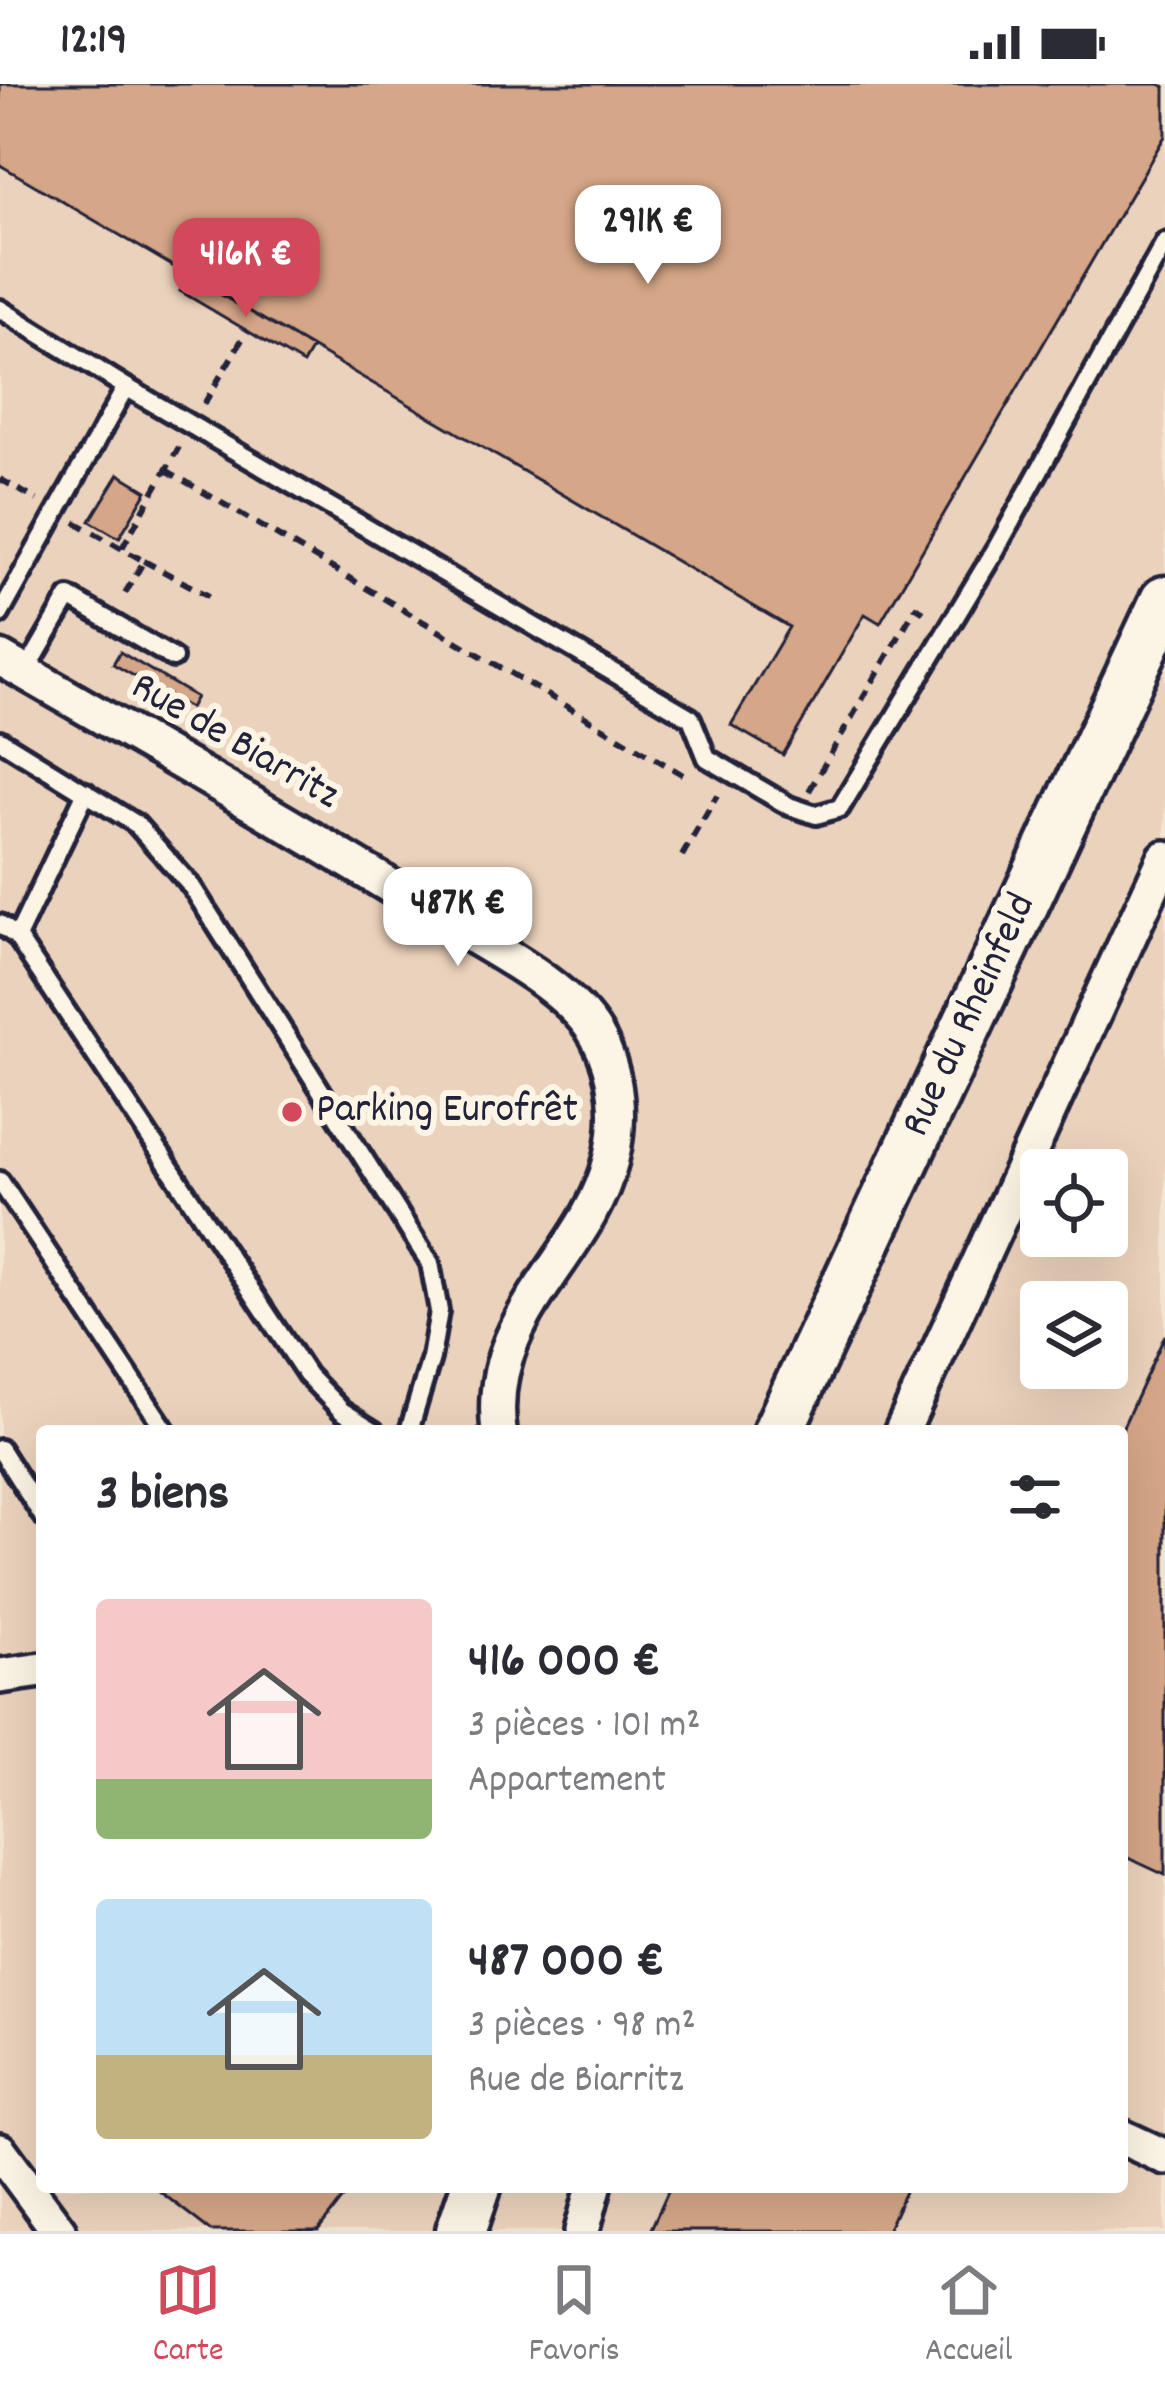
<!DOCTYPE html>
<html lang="fr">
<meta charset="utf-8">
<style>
:root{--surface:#fff;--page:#f2f2f3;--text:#2b2b33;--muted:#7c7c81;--line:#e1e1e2;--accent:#d1495b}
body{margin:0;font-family:Dekko,sans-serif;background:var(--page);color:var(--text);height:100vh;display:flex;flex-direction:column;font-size:45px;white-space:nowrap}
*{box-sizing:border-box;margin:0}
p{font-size:39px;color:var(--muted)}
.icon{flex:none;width:66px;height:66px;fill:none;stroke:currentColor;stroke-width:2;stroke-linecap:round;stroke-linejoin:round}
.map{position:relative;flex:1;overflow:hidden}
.details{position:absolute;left:36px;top:1341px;width:1092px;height:768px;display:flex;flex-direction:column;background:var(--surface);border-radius:12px;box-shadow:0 12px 48px #0002}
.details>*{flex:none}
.tools{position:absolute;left:1020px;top:1065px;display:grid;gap:24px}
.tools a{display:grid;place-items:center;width:108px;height:108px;border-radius:12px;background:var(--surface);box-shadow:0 12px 48px #0002;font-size:60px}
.price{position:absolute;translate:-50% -102px;padding:0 27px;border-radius:24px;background:#fff;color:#222;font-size:39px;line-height:78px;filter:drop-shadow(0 3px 6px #0008)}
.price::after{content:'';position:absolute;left:50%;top:72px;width:36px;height:27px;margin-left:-18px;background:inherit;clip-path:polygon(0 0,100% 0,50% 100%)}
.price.on{background:var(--accent);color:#fff}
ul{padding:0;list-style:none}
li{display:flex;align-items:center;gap:36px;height:300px;padding:0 60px}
li span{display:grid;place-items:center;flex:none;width:336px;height:240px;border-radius:12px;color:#555}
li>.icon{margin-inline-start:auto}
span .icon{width:144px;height:144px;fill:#fffc;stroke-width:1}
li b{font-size:51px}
h2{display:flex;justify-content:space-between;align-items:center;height:144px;padding:0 60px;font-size:51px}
.status{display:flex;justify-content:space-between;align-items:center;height:84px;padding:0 60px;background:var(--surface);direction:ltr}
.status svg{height:33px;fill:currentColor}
.tabs{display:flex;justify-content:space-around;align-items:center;height:168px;border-top:3px solid var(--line);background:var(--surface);font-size:33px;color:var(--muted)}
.tabs a{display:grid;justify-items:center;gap:6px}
.tabs .on{color:var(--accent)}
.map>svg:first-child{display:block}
.built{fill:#ebd2bc;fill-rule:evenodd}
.building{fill:#d5a687;stroke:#22223b;stroke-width:3}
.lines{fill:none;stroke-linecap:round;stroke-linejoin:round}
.lane-casing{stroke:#22223b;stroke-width:26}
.street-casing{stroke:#22223b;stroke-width:42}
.secondary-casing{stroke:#22223b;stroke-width:57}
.path{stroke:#22223b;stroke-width:6;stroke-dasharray:12 9;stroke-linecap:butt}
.lane{stroke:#fcf5e5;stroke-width:16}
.street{stroke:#fcf5e5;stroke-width:33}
.secondary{stroke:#fcf5e5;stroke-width:48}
.poi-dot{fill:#d1495b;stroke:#fcf5e5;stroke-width:4.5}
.labels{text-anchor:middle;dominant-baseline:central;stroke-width:12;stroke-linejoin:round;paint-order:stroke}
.street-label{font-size:42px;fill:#22223b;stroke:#fcf5e5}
.poi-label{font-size:42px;fill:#22223b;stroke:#fcf5e5;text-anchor:start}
</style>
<div class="status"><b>12:19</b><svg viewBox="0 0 49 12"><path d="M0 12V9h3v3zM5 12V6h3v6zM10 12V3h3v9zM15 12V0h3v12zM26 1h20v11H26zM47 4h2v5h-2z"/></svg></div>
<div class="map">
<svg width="1165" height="2147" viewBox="0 0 1165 2147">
<rect width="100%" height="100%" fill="#f4e5d2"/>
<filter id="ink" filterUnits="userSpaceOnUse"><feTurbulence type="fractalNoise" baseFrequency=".00833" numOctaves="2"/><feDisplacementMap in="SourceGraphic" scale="24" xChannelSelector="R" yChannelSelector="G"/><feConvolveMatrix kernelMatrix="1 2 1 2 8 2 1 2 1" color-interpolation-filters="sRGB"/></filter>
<g filter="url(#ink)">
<path class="built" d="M 0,0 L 1165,0 L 1165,2147 L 0,2147 ZM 1041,1086 L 1107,1086 L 1107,1152 L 1041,1152 ZM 1041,1218 L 1107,1218 L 1107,1284 L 1041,1284 ZM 42,1347 L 1122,1347 L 1122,2103 L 42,2103 Z"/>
<path class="building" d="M 0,0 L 1159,0 L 1165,3 L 1165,52 L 880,539 L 865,530 L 783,671 L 731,641 L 789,543 L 0,81 Z
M 189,192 L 312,264 L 303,280 L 180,207 Z
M 119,390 L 147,407 L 119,454 L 90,437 Z
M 120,568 L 196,613 L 190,624 L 113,580 Z
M 1165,1251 L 1165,1791 L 1122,1771 L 1121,1347 Z
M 154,2103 L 352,2103 L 318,2147 L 211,2147 Z
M 670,2103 L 907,2103 L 887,2147 L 650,2147 Z"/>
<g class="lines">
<g class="lane-casing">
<path id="lane" d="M 0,225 L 126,303
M 0,530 L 126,303 L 691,634 L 707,674 L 789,722 L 816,731 L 840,724 L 996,465 L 1165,158
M 25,589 L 69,513 L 173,574
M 0,656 L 136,740 L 192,803 L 430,1179 L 439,1227 L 431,1274 L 409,1347
M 0,840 L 17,853 L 307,1291 L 342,1327 L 374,1347
M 17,853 L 86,708
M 0,1097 L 166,1347
M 0,1365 L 42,1431"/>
</g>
<g class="street-casing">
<path id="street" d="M 0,574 C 147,659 295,743 439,832 C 488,863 568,901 597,952 C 618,990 621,1034 611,1076 C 587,1175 484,1230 499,1347
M 902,1347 L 1165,774
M 0,1592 L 42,1586
M 1122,2053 L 1165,2073
M 0,2067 L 59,2147
M 582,2147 L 594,2103"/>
</g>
<g class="secondary-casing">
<path id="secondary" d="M 778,1347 L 1165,517
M 461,2147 L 476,2103"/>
</g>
<path class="path" d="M 204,320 L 247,247
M 166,386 L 690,695
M 0,395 L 37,416
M 75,438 L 144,477 L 121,516
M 122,464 L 179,363
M 144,477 L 209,512
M 809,707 L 916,523 L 929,531
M 682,772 L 717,711"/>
<use href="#lane" class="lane"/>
<use href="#street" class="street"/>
<use href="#secondary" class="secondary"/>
</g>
</g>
<circle class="poi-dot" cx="292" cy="1028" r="12"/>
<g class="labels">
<g class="street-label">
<text transform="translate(234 659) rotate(30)">Rue de Biarritz</text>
<text transform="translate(971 932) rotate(-65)">Rue du Rheinfeld</text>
</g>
<g class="poi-label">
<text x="316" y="1028">Parking Eurofrêt</text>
</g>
</g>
</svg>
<div class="tools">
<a><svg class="icon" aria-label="locate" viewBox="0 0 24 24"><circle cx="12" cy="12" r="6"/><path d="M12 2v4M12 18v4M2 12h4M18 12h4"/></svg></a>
<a><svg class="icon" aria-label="layers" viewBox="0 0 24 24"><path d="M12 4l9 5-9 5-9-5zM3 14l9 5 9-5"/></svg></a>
</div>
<b class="price" style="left:648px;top:203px">291K €</b>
<b class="price on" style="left:246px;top:236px">416K €</b>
<b class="price" style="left:458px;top:885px">487K €</b>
<section class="details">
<h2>3 biens<svg class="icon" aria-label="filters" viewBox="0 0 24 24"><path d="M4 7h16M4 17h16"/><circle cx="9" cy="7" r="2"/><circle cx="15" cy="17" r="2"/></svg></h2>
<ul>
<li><span style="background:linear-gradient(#f6c9c9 75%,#8fb573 0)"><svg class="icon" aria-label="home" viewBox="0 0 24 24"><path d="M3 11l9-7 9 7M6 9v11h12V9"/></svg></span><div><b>416 000 €</b><p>3 pièces · 101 m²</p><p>Appartement</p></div></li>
<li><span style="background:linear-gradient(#bfe0f5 65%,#c2b280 0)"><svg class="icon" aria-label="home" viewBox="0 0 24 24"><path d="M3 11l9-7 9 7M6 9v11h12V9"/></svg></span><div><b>487 000 €</b><p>3 pièces · 98 m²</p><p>Rue de Biarritz</p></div></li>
</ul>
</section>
</div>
<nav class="tabs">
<a class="on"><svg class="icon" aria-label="map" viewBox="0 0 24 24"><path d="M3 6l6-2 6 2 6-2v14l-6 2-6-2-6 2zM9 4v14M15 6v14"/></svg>Carte</a>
<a><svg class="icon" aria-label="saved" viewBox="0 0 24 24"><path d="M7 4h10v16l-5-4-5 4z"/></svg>Favoris</a>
<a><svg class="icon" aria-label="home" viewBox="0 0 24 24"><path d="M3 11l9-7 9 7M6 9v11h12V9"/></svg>Accueil</a>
</nav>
